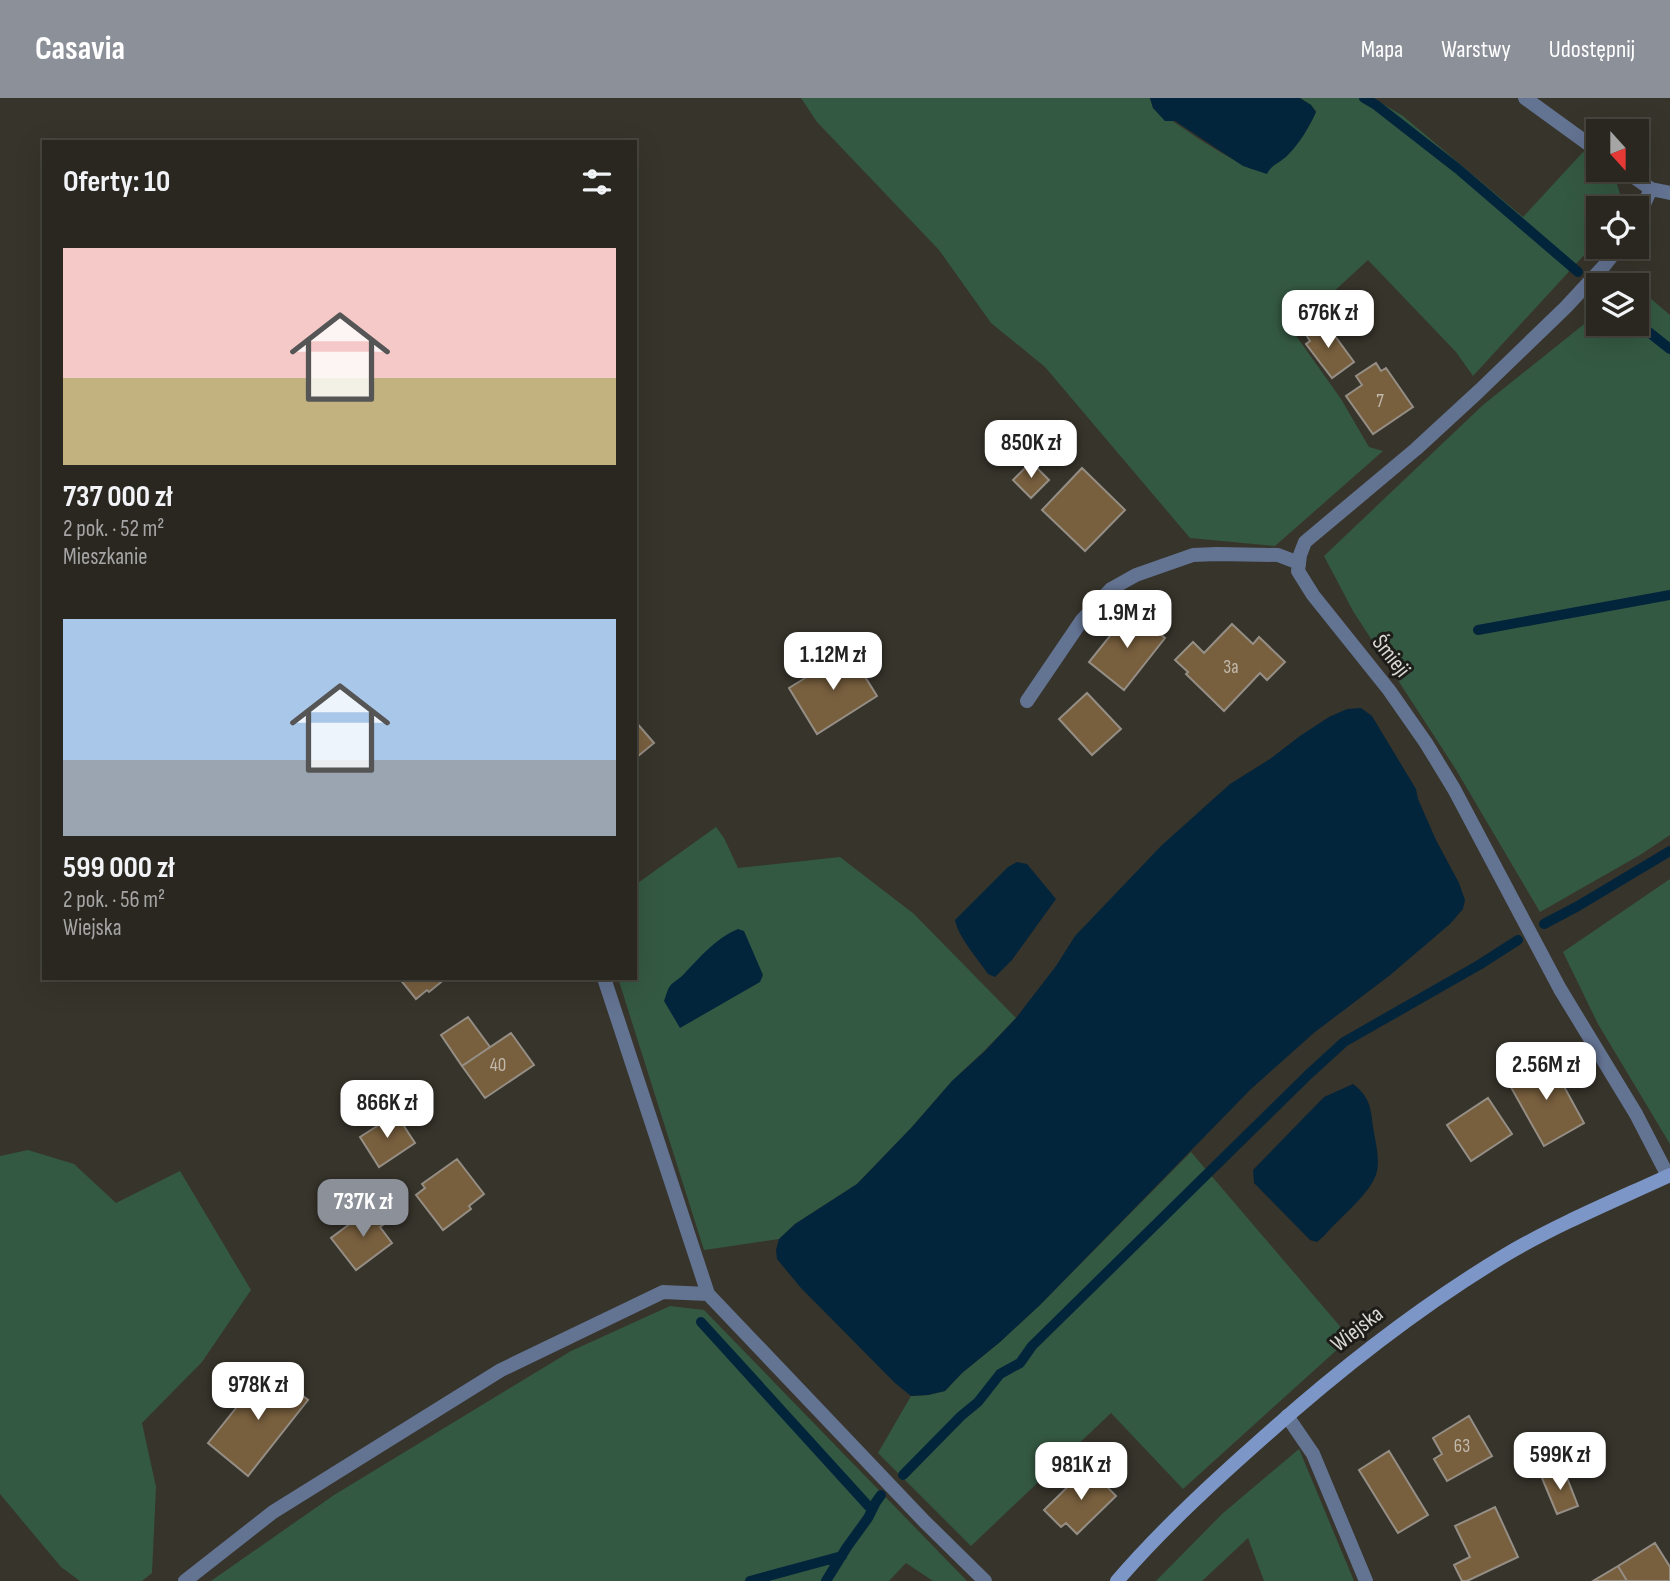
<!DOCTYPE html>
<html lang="pl">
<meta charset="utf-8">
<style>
:root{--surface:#292720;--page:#312f29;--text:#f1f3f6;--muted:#a5a5a5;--line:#45443e;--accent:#8c9099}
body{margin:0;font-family:"Sofia Sans Condensed",sans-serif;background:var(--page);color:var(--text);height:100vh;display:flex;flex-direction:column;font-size:26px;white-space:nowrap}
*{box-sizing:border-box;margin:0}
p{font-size:23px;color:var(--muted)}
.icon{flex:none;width:38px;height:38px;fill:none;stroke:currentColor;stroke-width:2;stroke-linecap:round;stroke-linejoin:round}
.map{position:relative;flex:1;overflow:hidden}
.sheet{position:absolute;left:42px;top:42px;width:595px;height:840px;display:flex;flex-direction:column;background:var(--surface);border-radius:0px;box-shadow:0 7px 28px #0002,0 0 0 2px var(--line)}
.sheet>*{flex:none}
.needle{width:46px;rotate:159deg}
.fabs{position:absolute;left:1586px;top:21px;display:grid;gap:14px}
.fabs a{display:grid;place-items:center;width:63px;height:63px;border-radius:0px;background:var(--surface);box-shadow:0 7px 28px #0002,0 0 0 2px var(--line);font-size:35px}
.price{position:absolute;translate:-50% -60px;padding:0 16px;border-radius:14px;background:#fff;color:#222;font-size:23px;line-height:46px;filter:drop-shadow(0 2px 4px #0008)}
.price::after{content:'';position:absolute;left:50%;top:42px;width:21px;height:16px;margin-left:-10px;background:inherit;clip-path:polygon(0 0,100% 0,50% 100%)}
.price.active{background:var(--accent);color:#fff}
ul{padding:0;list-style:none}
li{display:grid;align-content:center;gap:14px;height:371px;padding:0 21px}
li span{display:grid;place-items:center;height:217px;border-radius:0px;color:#555}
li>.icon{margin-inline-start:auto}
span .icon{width:126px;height:126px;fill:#fffc;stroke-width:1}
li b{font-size:30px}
h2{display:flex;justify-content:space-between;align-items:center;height:84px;padding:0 21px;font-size:30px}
header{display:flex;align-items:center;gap:42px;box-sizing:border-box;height:98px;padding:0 35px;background:var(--accent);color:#fff}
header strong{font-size:33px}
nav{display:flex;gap:38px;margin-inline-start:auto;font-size:24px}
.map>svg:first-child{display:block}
.green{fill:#345942}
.water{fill:#03253c}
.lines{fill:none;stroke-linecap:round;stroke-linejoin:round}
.stream{stroke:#03253c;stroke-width:10}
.building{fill:#785f3e;stroke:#958e85;stroke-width:2}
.lane{stroke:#637392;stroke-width:14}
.street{stroke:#637392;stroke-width:14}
.secondary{stroke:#7c96c7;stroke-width:14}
.labels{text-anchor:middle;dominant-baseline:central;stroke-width:6;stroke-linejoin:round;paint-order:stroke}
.number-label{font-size:19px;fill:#c1b9ac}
.street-label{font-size:23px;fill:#d9d7d1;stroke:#1d1c18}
</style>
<header>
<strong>Casavia</strong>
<nav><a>Mapa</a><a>Warstwy</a><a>Udostępnij</a></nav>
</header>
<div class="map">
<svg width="1670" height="1483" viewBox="0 0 1670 1483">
<rect width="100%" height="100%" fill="#37342b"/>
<path class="green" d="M 801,0 L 1150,0 L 1153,10 C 1182,29 1210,50 1242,66 C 1246,68 1252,72 1256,72 C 1282,74 1308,34 1316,13 L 1311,7 L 1300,0 L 1373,0 L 1403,18 L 1523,119 L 1583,54 L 1598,66 L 1598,72 C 1618,72 1619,94 1623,110 L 1598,110 L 1598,142 L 1473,278 L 1456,254 L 1368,162 L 1292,232 L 1341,301 L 1369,349 L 1383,353 L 1275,448 L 1190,440 L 1045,269 L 991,225 L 939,152 L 817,24 Z
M 1636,188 L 1670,217 L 1670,737 L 1640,757 L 1540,814 L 1455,670 L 1353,513 L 1324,458 L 1483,307 L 1598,215 L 1598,226 L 1636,226 Z
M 716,729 L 724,740 L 738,770 L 840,759 L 914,816 L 1016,920 L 984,953 L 952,983 L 912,1029 L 857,1086 L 795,1126 L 779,1141 L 704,1152 L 618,880 L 635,880 L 635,787 Z
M 1670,781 L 1670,1046 L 1598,926 L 1563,854 Z
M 28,1052 L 74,1066 L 116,1105 L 180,1073 L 251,1192 L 202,1264 L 142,1325 L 156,1389 L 152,1475 L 142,1483 L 80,1483 L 61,1469 L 0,1396 L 0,1058 Z
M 1191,1054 L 1350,1240 L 1183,1391 L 1111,1315 L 971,1448 L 878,1355 L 911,1298 L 928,1297 L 945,1293 L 962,1275 L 1000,1244 L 1040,1207 Z
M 670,1208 L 704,1212 L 967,1483 L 933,1483 L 906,1465 L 889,1483 L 211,1483 L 334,1397 L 571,1253 Z
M 1299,1351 L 1354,1483 L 1264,1483 L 1248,1440 L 1202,1483 L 1156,1483 L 1222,1416 Z"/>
<path class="water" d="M 1150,0 L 1300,0 L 1311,7 L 1316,14 C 1310,28 1299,46 1288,57 C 1281,64 1271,67 1267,76 L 1243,68 L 1184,29 L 1175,23 L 1165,23 L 1153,10 Z
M 1361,610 L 1372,618 L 1416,691 L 1418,701 L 1436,742 L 1459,785 L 1465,802 L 1463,811 L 1450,826 L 1389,878 L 1315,934 L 1251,991 L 1040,1207 L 1000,1244 L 962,1275 L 945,1293 L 928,1297 L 911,1298 L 895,1285 L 801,1190 L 777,1161 L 776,1152 L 779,1141 L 795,1126 L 857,1086 L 912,1029 L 952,983 L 985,953 L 1016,920 L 1056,868 L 1075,838 L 1161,748 L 1230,686 L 1270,661 L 1300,638 L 1329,619 L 1347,611 Z
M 1017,764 L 1027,766 L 1056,801 L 1012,862 L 995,879 L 988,876 C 978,861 958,839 955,822 L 1008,769 Z
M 738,831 L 744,833 L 763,877 L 760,884 L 680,930 L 664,903 C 666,898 667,892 670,888 C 674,883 679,881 683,877 C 699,860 716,840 738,831 Z
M 1353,986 C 1369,998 1371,1009 1373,1029 C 1375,1042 1380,1060 1377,1073 C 1373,1094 1339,1120 1325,1137 L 1317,1144 L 1310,1142 L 1254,1085 L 1253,1072 L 1324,999 Z"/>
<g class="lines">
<path class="stream" d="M 1364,0 L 1376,7 L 1458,71 L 1578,174
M 1597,192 L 1598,192
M 1636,224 L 1670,251
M 1478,532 L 1670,497
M 1544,826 L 1578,808 L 1670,753
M 701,1224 L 872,1412
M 903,1377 L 961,1318 L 978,1304 L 1000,1276 L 1020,1265 L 1032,1248 L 1309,976 L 1344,944 L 1479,867 L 1518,842
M 750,1483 L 842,1458
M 826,1483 L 847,1449 L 868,1420 L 876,1404 L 881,1397"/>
</g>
<path class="building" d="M 1321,223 L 1326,231 L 1329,230 L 1354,264 L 1332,280 L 1306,246 L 1310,243 L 1305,235 Z
M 1376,265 L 1381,273 L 1386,270 L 1413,309 L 1373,336 L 1346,298 L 1362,287 L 1356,278 Z
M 1031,364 L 1049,382 L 1031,400 L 1013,382 Z
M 1082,370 L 1125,412 L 1085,453 L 1042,412 Z
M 1130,513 L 1165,540 L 1124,592 L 1089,564 Z
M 1232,526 L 1253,546 L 1259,539 L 1285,564 L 1267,582 L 1260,575 L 1224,613 L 1186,576 L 1188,574 L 1175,562 L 1193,544 L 1204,555 Z
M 849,553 L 877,598 L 817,636 L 789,590 Z
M 1087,595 L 1121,631 L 1092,657 L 1059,621 Z
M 635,623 L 654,645 L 637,659 L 635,657 Z
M 399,880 L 446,880 L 429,894 L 427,892 L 416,901 Z
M 468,919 L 490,949 L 462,968 L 441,937 Z
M 511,935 L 534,967 L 485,1000 L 462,968 Z
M 1549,961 L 1584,1025 L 1544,1048 L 1508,984 Z
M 1488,1000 L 1512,1036 L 1471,1063 L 1447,1027 Z
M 396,1016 L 415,1045 L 379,1069 L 360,1039 Z
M 457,1061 L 484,1096 L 469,1108 L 471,1111 L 443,1132 L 416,1097 L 425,1090 L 422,1086 Z
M 382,1112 L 390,1122 L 380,1129 L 392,1145 L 356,1172 L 331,1140 L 367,1113 L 372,1119 Z
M 268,1270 L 308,1302 L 248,1378 L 208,1345 Z
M 1469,1318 L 1492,1358 L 1447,1383 L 1434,1361 L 1442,1356 L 1433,1340 Z
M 1389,1353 L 1428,1417 L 1398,1435 L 1359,1372 Z
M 1088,1369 L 1116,1398 L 1077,1436 L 1066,1425 L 1061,1429 L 1044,1412 Z
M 1564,1372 L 1578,1408 L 1557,1416 L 1542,1380 Z
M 1495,1409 L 1518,1459 L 1467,1483 L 1462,1483 L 1454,1467 L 1470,1459 L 1455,1428 Z
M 1655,1445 L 1670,1469 L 1670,1483 L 1627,1483 L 1618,1468 Z
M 1618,1468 L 1627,1483 L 1593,1483 Z"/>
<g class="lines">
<path class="lane" d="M 1027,603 L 1082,522 L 1111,491 L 1136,477 L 1193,457 L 1217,456 L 1278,457 L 1299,465
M 604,880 L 708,1196"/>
<path class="street" d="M 1525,0 L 1598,53
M 1624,72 L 1651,91 L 1670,95
M 1636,123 L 1651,91
M 1619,149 L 1604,168 L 1566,209 L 1479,293 L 1416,351 L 1305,444 L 1300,457 L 1298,473 L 1313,497 L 1389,592 L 1426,645 L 1454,691 L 1560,891 L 1636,1016 L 1668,1078
M 1287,1318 L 1313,1356 L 1366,1483
M 185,1483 L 273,1414 L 501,1272 L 663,1194 L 708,1196 L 925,1424 L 985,1483"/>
<path class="secondary" d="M 1117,1483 C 1162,1431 1213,1384 1265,1338 C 1341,1270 1420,1208 1507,1156 C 1558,1126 1616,1102 1670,1077"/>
</g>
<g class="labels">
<g class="number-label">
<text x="1380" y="303">7</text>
<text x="1231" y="569">3a</text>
<text x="498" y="967">40</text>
<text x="1462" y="1348">63</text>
</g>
<g class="street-label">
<text transform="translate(1391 558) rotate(52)">Śmieji</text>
<text transform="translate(1357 1231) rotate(-38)">Wiejska</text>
</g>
</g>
</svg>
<div class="fabs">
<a><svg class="needle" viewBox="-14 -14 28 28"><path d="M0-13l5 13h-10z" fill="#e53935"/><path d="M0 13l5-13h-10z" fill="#a5a5a5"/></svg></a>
<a><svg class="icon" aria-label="locate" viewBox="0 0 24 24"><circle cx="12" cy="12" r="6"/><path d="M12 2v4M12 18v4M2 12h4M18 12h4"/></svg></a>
<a><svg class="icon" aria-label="layers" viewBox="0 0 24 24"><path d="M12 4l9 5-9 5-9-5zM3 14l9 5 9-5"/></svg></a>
</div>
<b class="price" style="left:1328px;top:252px">676K zł</b>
<b class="price" style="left:1031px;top:382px">850K zł</b>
<b class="price" style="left:1127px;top:552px">1.9M zł</b>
<b class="price" style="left:833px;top:594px">1.12M zł</b>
<b class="price" style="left:1546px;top:1004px">2.56M zł</b>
<b class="price" style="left:387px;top:1042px">866K zł</b>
<b class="price active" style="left:363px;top:1141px">737K zł</b>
<b class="price" style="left:258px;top:1324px">978K zł</b>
<b class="price" style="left:1560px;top:1394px">599K zł</b>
<b class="price" style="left:1081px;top:1404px">981K zł</b>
<section class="sheet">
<h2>Oferty: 10<svg class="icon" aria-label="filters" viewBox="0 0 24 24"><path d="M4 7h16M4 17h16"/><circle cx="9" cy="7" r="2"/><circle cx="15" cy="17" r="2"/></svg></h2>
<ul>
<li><span style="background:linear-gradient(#f6c9c9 60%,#c2b280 0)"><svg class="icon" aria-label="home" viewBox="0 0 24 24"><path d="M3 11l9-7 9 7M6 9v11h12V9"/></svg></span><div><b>737 000 zł</b><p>2 pok. · 52 m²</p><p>Mieszkanie</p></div></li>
<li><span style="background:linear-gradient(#a9c7e8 65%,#9aa5b1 0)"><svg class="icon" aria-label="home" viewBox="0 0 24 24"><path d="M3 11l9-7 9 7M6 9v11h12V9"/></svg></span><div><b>599 000 zł</b><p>2 pok. · 56 m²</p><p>Wiejska</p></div></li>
</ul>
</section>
</div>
